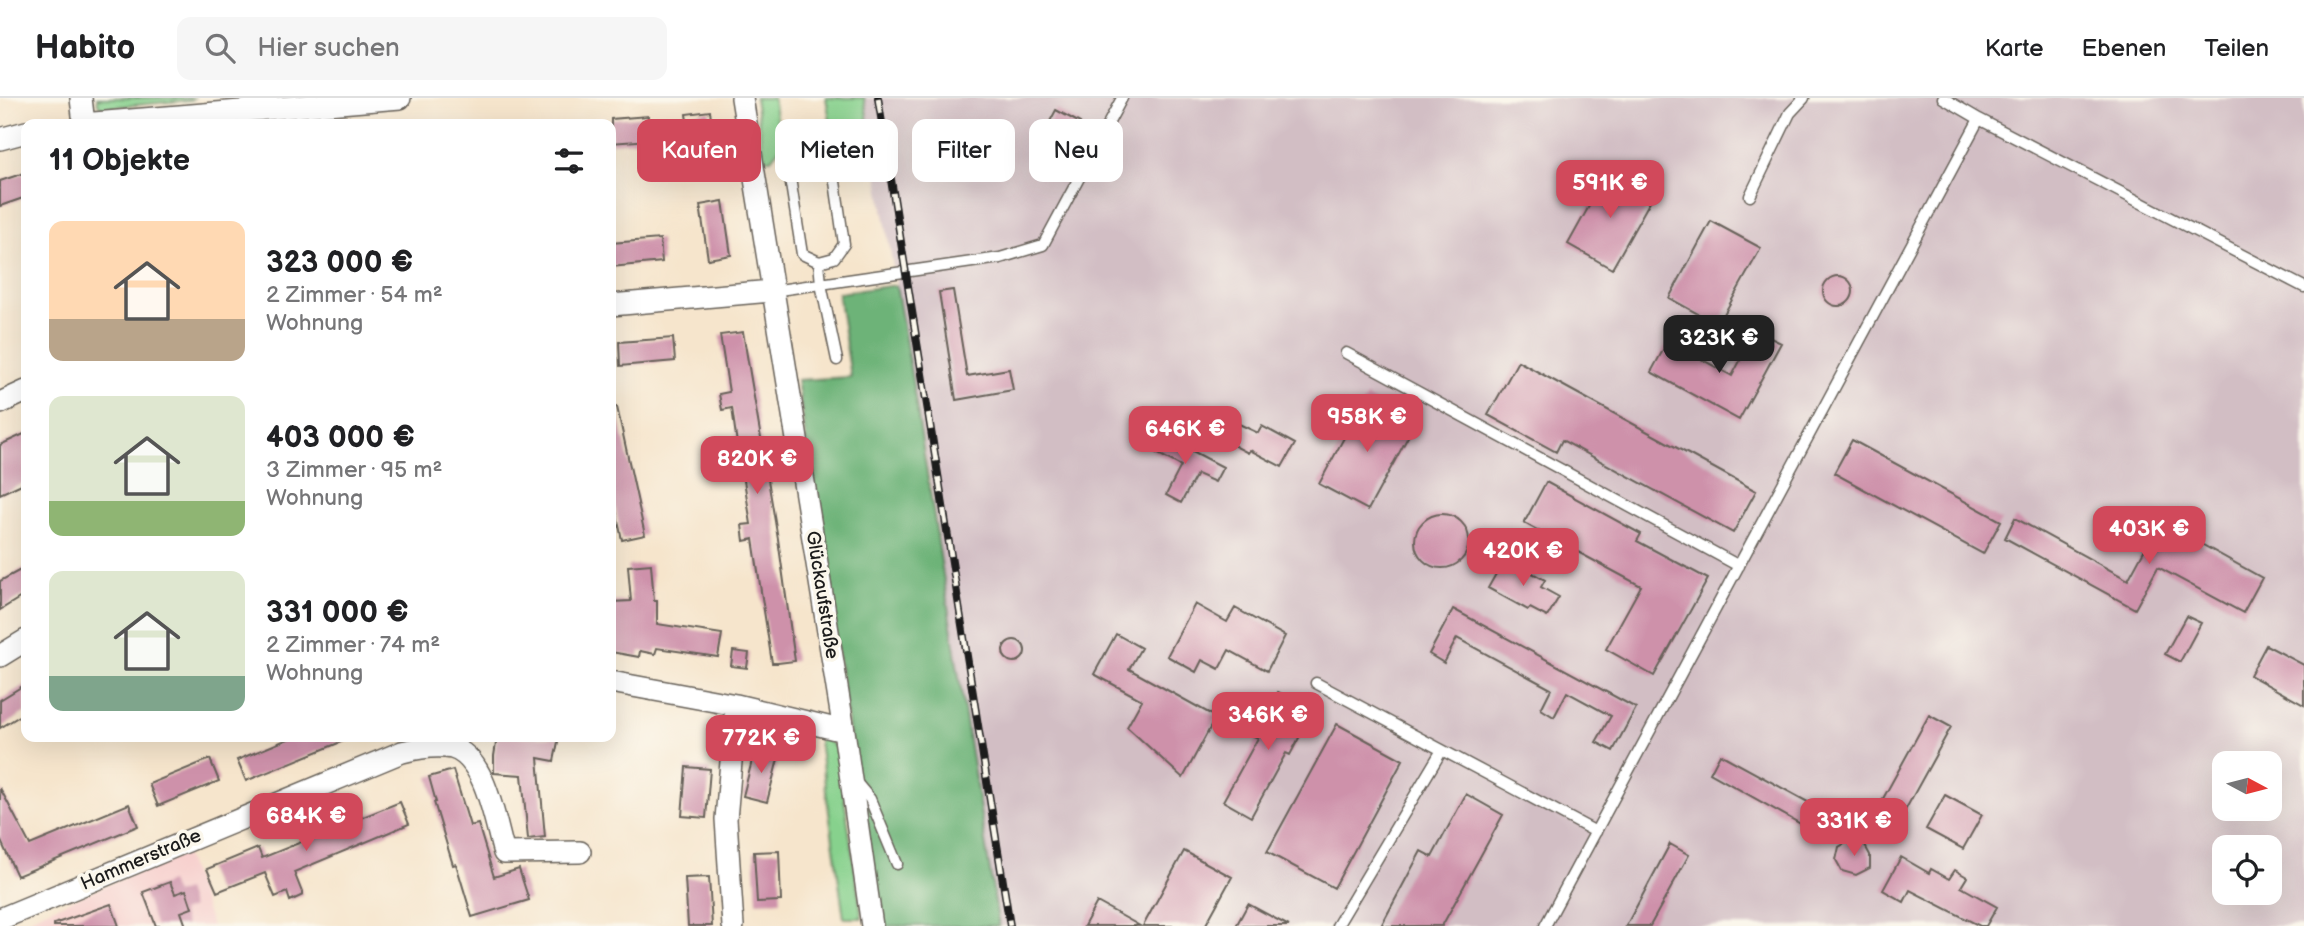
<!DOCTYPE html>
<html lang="de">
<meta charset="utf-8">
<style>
:root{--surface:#fff;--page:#f6f6f6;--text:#202124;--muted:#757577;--line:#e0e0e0;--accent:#d1495b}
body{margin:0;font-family:"Balsamiq Sans",sans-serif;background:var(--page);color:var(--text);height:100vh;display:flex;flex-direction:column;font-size:26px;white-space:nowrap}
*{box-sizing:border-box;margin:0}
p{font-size:23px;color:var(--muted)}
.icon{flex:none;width:38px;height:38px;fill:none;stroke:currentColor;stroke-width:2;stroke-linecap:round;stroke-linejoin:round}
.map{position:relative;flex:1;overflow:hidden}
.details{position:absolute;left:21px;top:21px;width:595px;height:623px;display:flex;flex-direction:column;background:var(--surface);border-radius:14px;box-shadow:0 7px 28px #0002}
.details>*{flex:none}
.hud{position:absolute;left:637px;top:21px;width:665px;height:63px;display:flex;gap:14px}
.needle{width:46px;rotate:97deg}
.tools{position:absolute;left:2212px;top:653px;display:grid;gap:14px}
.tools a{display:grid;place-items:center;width:70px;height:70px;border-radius:14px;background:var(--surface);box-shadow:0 7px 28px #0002;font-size:35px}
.price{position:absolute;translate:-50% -60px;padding:0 16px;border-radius:14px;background:var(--accent);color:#fff;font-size:23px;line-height:46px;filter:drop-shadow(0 2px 4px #0008)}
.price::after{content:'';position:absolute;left:50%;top:42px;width:21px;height:16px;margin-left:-10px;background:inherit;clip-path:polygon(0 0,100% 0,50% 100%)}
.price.on{background:#222;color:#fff}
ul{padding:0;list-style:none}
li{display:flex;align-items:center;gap:21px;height:175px;padding:0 28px}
li span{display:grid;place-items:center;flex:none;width:196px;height:140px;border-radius:14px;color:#555}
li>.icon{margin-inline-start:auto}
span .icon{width:84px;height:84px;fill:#fffc;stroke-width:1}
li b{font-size:30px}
h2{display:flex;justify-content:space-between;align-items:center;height:84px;padding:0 28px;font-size:30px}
.chip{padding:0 24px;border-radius:14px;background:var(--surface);box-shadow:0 7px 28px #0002;font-size:24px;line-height:63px}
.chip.on{background:var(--accent);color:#fff}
header{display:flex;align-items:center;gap:42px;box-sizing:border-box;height:98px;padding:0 35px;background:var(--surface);border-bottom:2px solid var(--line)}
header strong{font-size:33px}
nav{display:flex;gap:38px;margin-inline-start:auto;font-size:24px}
.search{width:490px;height:63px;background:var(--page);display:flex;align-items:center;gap:18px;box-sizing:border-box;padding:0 24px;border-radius:14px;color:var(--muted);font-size:26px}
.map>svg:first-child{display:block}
.built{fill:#f7d0ce}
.industrial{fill:#d2bec4;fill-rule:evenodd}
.green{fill:#87d18d;stroke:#527654;stroke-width:2}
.forest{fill:#6db378;stroke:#44684a;stroke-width:2}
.building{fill:#ce91aa}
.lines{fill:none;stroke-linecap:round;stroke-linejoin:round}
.service-casing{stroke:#68625a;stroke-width:13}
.minor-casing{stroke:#68625a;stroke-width:24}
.service{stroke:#fff;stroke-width:10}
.minor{stroke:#fff;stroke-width:21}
.rail-casing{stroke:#1c1c1c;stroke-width:8}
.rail{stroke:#fbf7ec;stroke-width:5;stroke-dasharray:16;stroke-linecap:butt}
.labels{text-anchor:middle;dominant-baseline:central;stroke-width:7;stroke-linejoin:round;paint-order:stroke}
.street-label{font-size:19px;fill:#1c1c1c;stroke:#fbf7ec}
</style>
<header>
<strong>Habito</strong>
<div class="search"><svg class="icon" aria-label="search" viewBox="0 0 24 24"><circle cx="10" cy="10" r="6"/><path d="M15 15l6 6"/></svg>Hier suchen</div>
<nav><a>Karte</a><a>Ebenen</a><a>Teilen</a></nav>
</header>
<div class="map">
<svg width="2304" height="828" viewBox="0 0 2304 828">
<rect width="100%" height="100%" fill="#fbf7ec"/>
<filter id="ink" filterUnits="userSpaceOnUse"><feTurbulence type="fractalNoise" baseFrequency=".0143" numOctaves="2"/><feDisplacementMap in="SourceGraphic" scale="14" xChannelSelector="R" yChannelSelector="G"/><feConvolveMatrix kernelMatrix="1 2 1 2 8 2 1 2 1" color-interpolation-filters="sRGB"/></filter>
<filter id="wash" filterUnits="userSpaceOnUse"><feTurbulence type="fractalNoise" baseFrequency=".00686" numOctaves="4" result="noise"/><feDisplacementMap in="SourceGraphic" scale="28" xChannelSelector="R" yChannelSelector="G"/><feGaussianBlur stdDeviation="1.57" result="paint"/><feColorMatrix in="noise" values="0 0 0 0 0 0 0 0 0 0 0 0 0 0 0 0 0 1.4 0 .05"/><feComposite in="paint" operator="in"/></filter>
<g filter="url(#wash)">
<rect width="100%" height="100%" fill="#f6e5cc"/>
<path class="built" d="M 185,755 L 212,828 L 28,828 L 33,819 L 40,815 Z"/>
<path class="industrial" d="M 864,0 L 2304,0 L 2304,828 L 999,828 L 969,651 L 931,388 ZM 2224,665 L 2270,665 L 2270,710 L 2224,710 ZM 2224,749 L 2270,749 L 2270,794 L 2224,794 Z"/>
<path class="green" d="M 97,0 L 194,0 L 192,2 L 102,10 L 98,6 Z
M 755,0 L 773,0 L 781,48 L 771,61 L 764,61 Z
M 826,0 L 864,0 L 876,71 L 835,49 Z
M 823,638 L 835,649 L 838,658 L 862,820 L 844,820 L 819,643 L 819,639 Z"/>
<path class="forest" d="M 896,187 C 933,400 963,615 999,828 L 878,828 L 797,282 L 851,279 L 838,195 Z"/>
<g id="blocks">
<path class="building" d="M 1056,12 L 1080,25 L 1064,56 L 1039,44 Z
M 710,13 L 718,67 L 695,70 L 690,39 L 611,45 L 611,21 L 648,18 L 649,27 L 687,23 L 686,16 Z
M 1608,74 L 1653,98 L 1612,171 L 1568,146 Z
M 24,75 L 26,83 L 26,99 L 0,108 L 0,83 Z
M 723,103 L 731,157 L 708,161 L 700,107 Z
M 1711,123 L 1761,150 L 1718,227 L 1669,200 Z
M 660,141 L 662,164 L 611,169 L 611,145 Z
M1823 193a15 15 0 1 1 30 0a15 15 0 1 1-30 0Z
M 953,192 L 967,278 L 1009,271 L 1013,292 L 956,302 L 939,194 Z
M 1756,233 L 1781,245 L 1739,322 L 1651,274 L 1668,243 L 1732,278 Z
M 743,234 L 778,441 L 795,563 L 778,565 L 772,565 L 753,441 L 744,443 L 742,427 L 751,426 L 743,376 L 732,377 L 730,362 L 739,360 L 732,310 L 722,312 L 719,296 L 729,294 L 720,237 Z
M 673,240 L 675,263 L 620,268 L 619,244 Z
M 1518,263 L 1756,393 L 1733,435 L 1562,342 L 1556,354 L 1488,317 Z
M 1366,299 L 1415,326 L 1368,412 L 1319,386 Z
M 611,309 L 617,309 L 645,437 L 622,442 L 611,389 Z
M 1239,326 L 1258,335 L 1262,328 L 1295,346 L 1282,369 L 1250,352 L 1248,355 L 1229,345 Z
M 26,335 L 26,384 L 0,396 L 0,347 Z
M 1160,336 L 1223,369 L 1215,384 L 1197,376 L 1181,405 L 1166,397 L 1181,368 L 1151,352 Z
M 1852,342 L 2001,423 L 1983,456 L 1834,375 Z
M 1546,384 L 1641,436 L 1637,443 L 1708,481 L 1654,578 L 1606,551 L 1641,488 L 1524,425 Z
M1415 443a27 27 0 1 1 54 0a27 27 0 1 1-54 0Z
M 2015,420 L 2128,482 L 2160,423 L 2262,480 L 2243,515 L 2158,469 L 2135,511 L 2005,440 Z
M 1505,460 L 1545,482 L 1541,489 L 1559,499 L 1547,519 L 1530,510 L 1528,512 L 1488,490 Z
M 651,466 L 654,503 L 657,503 L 657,526 L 722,536 L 718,559 L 657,550 L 655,556 L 640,553 L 639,559 L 611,554 L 611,504 L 631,503 L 628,468 Z
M 26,469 L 26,496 L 0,512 L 0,483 Z
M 1195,506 L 1227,524 L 1235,510 L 1285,538 L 1267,573 L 1229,552 L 1219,571 L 1202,562 L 1196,574 L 1167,558 Z
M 1453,511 L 1636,610 L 1613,653 L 1596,644 L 1611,618 L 1567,594 L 1554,619 L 1541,611 L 1551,591 L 1457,540 L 1444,565 L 1429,556 Z
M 2186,518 L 2201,525 L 2180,564 L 2165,556 Z
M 1116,536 L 1141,550 L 1129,571 L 1216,619 L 1183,680 L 1127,629 L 1142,602 L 1094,576 Z
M1003 553a11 11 0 1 1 22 0a11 11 0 1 1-22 0Z
M 2266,547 L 2304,567 L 2304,607 L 2250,577 Z
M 733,553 L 749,555 L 747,570 L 731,568 Z
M 26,586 L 26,614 L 0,630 L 0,602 Z
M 1278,594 L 1313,613 L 1290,657 L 1286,655 L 1251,719 L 1223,703 L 1258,640 L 1254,638 Z
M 1929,617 L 1951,629 L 1902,718 L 1880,706 Z
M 1337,626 L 1403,662 L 1334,790 L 1267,754 Z
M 293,639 L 353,639 L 246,683 L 237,662 Z
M 497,639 L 559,639 L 554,663 L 538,660 L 545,739 L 528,741 L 522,677 L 494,675 L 494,658 Z
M 755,651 L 779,657 L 767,704 L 743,698 Z
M 1720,656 L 1817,709 L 1806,729 L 1710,675 Z
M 210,661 L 219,683 L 158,708 L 149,686 Z
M 686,669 L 710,671 L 706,720 L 682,718 Z
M 453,672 L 470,728 L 478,726 L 494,779 L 519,771 L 529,802 L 472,819 L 456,766 L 453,767 L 434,704 L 436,704 L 429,679 Z
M 0,690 L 30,747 L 129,706 L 138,728 L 17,778 L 0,741 Z
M 1466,696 L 1503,717 L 1442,828 L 1381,828 L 1421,753 L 1432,759 Z
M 1945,697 L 1982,717 L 1963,751 L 1926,731 Z
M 400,704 L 409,726 L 294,774 L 303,797 L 290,803 L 287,794 L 275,799 L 265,775 L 217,794 L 207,771 L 258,750 L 262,760 Z
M 1851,742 L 1864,746 L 1870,757 L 1870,770 L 1856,777 L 1842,773 L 1836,762 L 1839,749 Z
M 1670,746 L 1689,757 L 1650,828 L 1626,828 Z
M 779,753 L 781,803 L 757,804 L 754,754 Z
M 1184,753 L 1232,779 L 1205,828 L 1143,828 Z
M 1901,759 L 1929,775 L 1931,771 L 1949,781 L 1955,772 L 1967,779 L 1961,789 L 1997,809 L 1986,828 L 1980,828 L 1910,792 L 1904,804 L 1883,792 Z
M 709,779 L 712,828 L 688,828 L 685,780 Z
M 170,784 L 175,796 L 186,792 L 192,810 L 181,814 L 186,828 L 156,828 L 143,794 Z
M 1097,804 L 1140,828 L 1084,828 Z
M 111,806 L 119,828 L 54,828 L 54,826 Z
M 1248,806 L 1289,828 L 1236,828 Z"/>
</g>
</g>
<g filter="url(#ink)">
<use href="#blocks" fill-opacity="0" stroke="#68625a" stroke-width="2"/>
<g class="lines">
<g class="service-casing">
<path id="service" d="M 1943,0 L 1979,21 L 2304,189
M 1750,98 L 1790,15 L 1804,0
M 819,164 L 834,160 L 844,146 L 832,63 L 827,53 L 804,49 L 787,61 L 802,156 L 819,164 L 821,186 L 837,262
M 772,193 L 1000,160 L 1043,147 L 1122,0
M 1346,255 L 1739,468
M 1316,585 L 1596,734
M 855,683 L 870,701 L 897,766
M 1337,828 L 1442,652
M 1545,828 L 1979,21"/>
</g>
<g class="minor-casing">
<path id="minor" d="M 81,0 L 84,26
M 742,0 L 844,633 L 872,828
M 82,26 L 400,0
M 0,41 L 26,34
M 611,207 L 772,193
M 0,305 L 26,293
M 0,558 L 26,542
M 611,584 L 736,607 L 844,633
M 0,821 L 402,654 C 418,650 435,647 452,650 C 486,659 495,725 504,755 L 580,754
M 733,828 L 726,721 L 736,607"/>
</g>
<use href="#service" class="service"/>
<use href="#minor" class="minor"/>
<g class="rail-casing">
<path id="rail" d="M 878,0 L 1010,828"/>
</g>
<use href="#rail" class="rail"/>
</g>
</g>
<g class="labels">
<g class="street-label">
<text transform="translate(822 497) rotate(81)">Glückaufstraße</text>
<text transform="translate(141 762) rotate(-23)">Hammerstraße</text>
</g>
</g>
</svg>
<div class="tools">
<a><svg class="needle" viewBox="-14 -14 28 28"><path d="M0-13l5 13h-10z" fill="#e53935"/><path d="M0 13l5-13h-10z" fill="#757577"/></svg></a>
<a><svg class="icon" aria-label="locate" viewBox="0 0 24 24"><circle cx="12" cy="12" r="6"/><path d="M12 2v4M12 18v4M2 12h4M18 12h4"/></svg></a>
</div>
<b class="price" style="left:1610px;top:122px">591K €</b>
<b class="price on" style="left:1719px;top:277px">323K €</b>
<b class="price" style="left:1367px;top:356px">958K €</b>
<b class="price" style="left:1185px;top:368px">646K €</b>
<b class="price" style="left:757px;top:398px">820K €</b>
<b class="price" style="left:2149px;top:468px">403K €</b>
<b class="price" style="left:1523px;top:490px">420K €</b>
<b class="price" style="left:1268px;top:654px">346K €</b>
<b class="price" style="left:761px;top:677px">772K €</b>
<b class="price" style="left:306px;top:755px">684K €</b>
<b class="price" style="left:1854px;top:760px">331K €</b>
<div class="hud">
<a class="chip on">Kaufen</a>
<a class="chip">Mieten</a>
<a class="chip">Filter</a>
<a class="chip">Neu</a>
</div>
<section class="details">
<h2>11 Objekte<svg class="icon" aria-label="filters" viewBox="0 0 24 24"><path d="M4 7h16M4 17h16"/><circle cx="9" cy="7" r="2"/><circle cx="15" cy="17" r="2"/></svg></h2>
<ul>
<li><span style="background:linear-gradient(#ffd9b3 70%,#b9a48a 0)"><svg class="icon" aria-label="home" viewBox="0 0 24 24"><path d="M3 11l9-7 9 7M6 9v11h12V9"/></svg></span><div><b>323 000 €</b><p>2 Zimmer · 54 m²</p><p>Wohnung</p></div></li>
<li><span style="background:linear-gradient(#dfe7d0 75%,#8fb573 0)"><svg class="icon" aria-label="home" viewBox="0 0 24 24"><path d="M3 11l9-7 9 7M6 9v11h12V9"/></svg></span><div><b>403 000 €</b><p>3 Zimmer · 95 m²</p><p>Wohnung</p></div></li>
<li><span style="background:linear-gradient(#dfe7d0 75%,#7fa58c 0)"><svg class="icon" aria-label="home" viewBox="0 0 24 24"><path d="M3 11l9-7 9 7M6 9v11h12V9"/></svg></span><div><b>331 000 €</b><p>2 Zimmer · 74 m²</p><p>Wohnung</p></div></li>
</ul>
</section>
</div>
